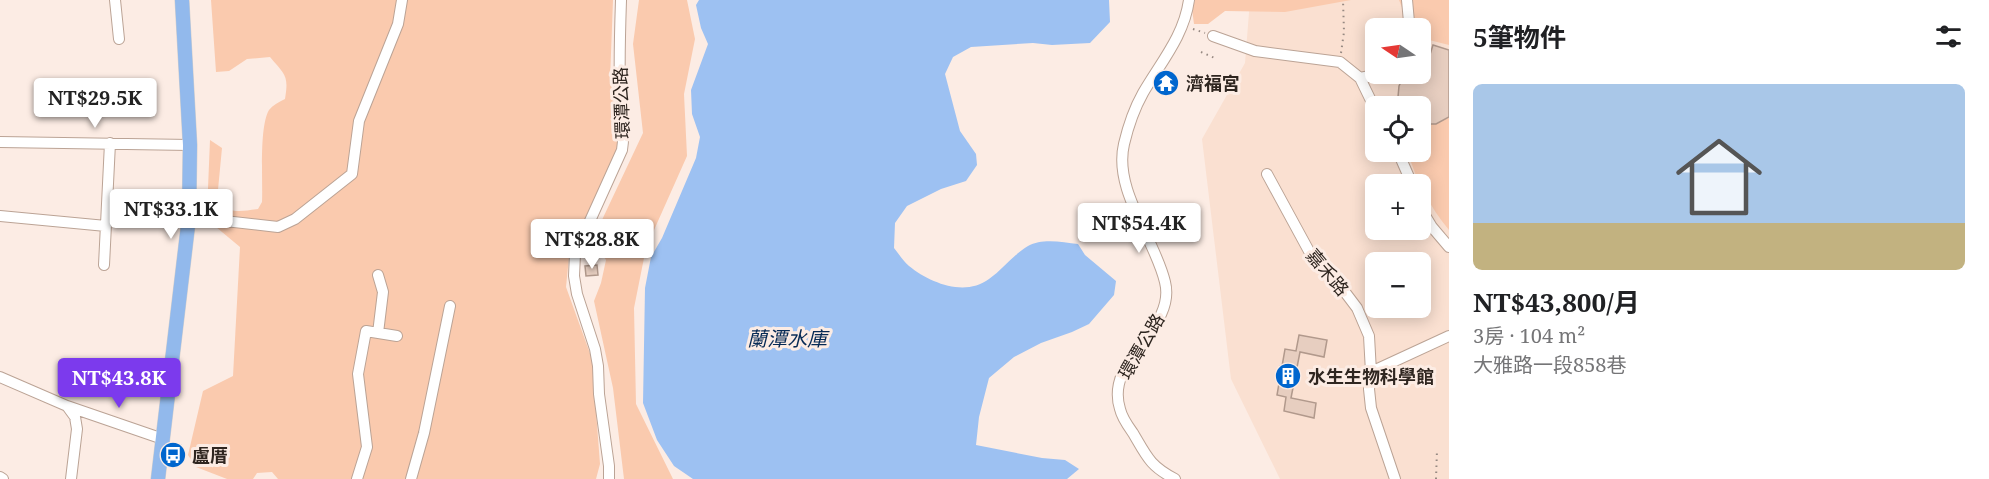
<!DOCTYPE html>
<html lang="zh-TW">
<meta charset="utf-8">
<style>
:root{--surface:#fff;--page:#f6f6f6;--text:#202124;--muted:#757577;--line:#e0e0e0;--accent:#7c3aed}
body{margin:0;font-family:"Noto Serif","Noto Sans TC",serif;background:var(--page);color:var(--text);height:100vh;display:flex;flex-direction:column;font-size:22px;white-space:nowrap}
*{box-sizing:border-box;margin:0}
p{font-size:20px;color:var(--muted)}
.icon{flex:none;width:33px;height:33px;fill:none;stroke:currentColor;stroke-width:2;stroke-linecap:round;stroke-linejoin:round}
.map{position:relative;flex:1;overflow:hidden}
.drawer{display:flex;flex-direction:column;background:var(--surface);width:540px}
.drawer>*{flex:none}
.needle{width:39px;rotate:283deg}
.buttons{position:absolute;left:1365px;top:18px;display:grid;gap:12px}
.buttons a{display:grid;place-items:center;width:66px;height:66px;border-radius:9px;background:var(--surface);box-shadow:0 3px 15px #0003;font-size:30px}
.price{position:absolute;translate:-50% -51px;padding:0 14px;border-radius:6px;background:#fff;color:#222;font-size:20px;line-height:39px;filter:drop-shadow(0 2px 3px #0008)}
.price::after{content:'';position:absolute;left:50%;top:36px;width:18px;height:14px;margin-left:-9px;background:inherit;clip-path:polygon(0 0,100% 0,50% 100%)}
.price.selected{background:var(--accent);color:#fff}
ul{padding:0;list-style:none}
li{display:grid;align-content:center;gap:12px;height:318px;padding:0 24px}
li+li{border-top:2px solid var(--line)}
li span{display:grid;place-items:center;height:186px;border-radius:9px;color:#555}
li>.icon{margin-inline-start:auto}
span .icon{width:108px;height:108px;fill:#fffc;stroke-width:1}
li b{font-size:26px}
h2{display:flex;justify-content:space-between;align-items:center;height:72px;padding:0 24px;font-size:26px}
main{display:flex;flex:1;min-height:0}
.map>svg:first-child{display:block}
.built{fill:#fae0d1;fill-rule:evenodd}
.green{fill:#facaae}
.water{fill:#9dc1f2}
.building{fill:#e7cec0;stroke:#b1998c;stroke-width:1.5}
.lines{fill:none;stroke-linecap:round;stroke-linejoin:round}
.minor-casing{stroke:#bba395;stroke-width:12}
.major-casing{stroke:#d1cfce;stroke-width:15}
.path{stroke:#968982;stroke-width:2;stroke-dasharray:1.5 4.5;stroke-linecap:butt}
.minor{stroke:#fff;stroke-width:10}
.major{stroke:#92b9ec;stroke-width:14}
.labels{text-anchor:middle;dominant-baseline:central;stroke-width:6;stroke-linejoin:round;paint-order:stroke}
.poi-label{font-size:18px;font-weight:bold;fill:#2f2620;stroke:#fcece4;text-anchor:start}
.street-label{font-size:18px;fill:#2f2620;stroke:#fcece4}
.water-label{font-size:20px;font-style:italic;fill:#062a55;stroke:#fcece4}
</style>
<main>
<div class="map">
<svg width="1449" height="479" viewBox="0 0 1449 479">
<rect width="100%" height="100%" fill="#fcece4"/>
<path class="built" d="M 1250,0 L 1449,0 L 1449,479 L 1280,479 L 1231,379 L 1202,139 L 1245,63 ZM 1376,28 L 1420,28 L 1420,74 L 1376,74 ZM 1376,106 L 1420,106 L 1420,152 L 1376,152 ZM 1376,184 L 1420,184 L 1420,230 L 1376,230 ZM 1376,262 L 1420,262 L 1420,308 L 1376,308 Z"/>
<path class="green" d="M 211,0 L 613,0 L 610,80 L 622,135 L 611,172 L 569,257 L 566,287 L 592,359 L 600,464 L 596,479 L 278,479 L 272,472 L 257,473 L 253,479 L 227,479 L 196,467 L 188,455 L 203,391 L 233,376 L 240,247 L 216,227 L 207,212 L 210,140 L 222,148 L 217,200 C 227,215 243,211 258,209 L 262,202 C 263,180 259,127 269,110 C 273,105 279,102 285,99 C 289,75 285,75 270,57 L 247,59 L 229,71 L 216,72 Z
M 639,0 L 687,0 L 695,39 L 684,94 L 687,156 L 646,248 L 634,308 L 636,404 L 673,479 L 624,479 L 613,388 L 594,301 L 601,283 L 606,260 L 593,239 L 643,133 L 633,44 Z
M 1195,0 L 1351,0 L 1285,12 L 1225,11 L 1208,24 L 1194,24 L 1192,9 Z
M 1399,0 L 1449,0 L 1449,45 L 1421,38 L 1420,28 L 1410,28 Z
M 1449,118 L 1449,230 C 1430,207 1416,181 1408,152 L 1420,152 L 1421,119 L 1437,121 Z"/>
<path class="water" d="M 699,0 L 1109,0 L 1110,22 L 1090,43 L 1052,45 L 1033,43 L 971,47 L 953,57 L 945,74 L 960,131 L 976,154 L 977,165 L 966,181 L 941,189 L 907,206 L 895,223 L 894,248 C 899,254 903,261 909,266 C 930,283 965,297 989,279 C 1003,269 1013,255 1028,246 C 1042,238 1062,242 1078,244 L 1085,255 L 1116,281 L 1114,295 L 1089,324 L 1072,332 L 1041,343 L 1014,357 L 989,378 L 979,417 L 976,445 L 1042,458 L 1065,460 L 1079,469 L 1067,479 L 693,479 L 674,466 L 657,440 L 643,403 L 645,288 L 651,257 L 662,238 L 696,158 L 700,137 L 692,114 L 691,90 L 708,44 L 701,28 L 696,5 Z"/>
<path class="building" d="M 1433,45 L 1449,50 L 1449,117 L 1436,124 L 1426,124 L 1420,123 L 1420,106 L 1401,106 L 1398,97 L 1399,86 L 1405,74 L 1420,74 L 1420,63 L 1428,61 Z
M 597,265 L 598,275 L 586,276 L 585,266 Z
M 1299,335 L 1327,340 L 1324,357 L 1300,352 L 1291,398 L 1316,403 L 1314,418 L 1284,411 L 1286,397 L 1277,395 L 1285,349 L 1296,351 Z"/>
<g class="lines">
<g class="minor-casing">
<path id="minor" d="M 115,0 L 119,39
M 1407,0 L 1409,22 L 1407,28
M 1213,36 L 1255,51 L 1340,62 L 1360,78 L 1376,111
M 1360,78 L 1380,74
M 0,142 L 190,145
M 1398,152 L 1412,184
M 1267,174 L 1310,253 L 1335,279 L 1357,308 L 1369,336 L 1371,372 L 1369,389 L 1371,408 L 1395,479
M 1420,207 L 1432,227 L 1449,247
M 0,216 L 106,226
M 189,217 L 278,227 L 295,219 L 352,174 L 359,121 L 398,24 L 402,0
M 104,265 L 110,143
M 378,333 L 383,292 L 378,275
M 1371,372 L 1449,336
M 0,377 L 67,406 L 75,417 L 77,429 L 71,479
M 67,406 L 163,439
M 0,477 L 3,479
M 357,479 L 367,447 L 358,374 L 366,331 L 397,336
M 411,479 L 424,433 L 450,306
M 609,479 L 609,466 L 599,394 L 598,366 L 595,349 L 577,294 L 574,276 L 575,254 L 622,150 C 626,128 620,111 620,89 C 619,60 620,30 621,0
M 1175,479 C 1150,466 1147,457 1133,433 C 1128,426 1122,418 1120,409 C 1104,358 1177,330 1165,282 C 1155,239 1113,190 1124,144 C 1128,127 1134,109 1143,93 C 1161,62 1184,36 1189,0"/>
</g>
<g class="major-casing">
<path id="major" d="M 158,479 L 189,217 L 190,145 L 182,0"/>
</g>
<path class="path" d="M 1193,29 L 1205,33
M 1201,52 L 1217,59
M 1341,53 L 1344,32 L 1343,0
M 1420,56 L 1428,61
M 1436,479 L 1437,450"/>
<use href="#minor" class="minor"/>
<use href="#major" class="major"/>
</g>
<defs>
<g id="temple-disc" transform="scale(1.35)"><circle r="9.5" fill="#0066ce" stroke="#fcece4"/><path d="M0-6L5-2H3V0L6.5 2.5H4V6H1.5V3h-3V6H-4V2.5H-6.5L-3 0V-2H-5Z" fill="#fff"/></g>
<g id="building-disc" transform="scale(1.35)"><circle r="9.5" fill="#0066ce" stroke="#fcece4"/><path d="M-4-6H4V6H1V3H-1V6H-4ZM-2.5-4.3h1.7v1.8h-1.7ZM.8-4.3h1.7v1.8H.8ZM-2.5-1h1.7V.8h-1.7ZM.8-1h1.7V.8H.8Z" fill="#fff"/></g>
<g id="bus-disc" transform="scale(1.35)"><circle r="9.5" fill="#0066ce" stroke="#fcece4"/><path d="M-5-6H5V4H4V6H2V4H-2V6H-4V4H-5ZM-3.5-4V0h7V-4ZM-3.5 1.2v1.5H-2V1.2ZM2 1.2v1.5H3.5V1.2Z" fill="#fff"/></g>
</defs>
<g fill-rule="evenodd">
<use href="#temple-disc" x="1166" y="83"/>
<use href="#building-disc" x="1288" y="376"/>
<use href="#bus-disc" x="173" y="455"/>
</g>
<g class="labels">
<g class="poi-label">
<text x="1186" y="83">濟福宮</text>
<text x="1308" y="376">水生生物科學館</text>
<text x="192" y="455">盧厝</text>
</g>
<g class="street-label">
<text transform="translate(621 103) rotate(-92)">環潭公路</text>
<text transform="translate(1328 272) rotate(50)">嘉禾路</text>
<text transform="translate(1141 346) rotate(-60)">環潭公路</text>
</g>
<g class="water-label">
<text x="787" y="338">蘭潭水庫</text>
</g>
</g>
</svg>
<div class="buttons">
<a><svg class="needle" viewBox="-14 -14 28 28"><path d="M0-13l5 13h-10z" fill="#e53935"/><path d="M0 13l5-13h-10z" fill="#757577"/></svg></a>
<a><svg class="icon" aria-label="locate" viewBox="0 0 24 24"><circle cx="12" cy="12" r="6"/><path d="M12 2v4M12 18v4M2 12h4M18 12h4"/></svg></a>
<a>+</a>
<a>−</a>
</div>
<b class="price" style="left:95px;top:129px">NT$29.5K</b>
<b class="price" style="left:171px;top:240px">NT$33.1K</b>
<b class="price" style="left:1139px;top:254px">NT$54.4K</b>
<b class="price" style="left:592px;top:270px">NT$28.8K</b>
<b class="price selected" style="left:119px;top:409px">NT$43.8K</b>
</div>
<section class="drawer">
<h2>5筆物件<svg class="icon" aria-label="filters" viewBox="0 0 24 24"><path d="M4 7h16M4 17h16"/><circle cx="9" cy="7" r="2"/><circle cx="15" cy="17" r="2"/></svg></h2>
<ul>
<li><span style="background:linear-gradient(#a9c7e8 75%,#c2b280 0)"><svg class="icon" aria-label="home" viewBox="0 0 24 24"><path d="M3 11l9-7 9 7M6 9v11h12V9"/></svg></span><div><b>NT$43,800/月</b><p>3房 · 104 m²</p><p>大雅路一段858巷</p></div></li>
</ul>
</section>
</main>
